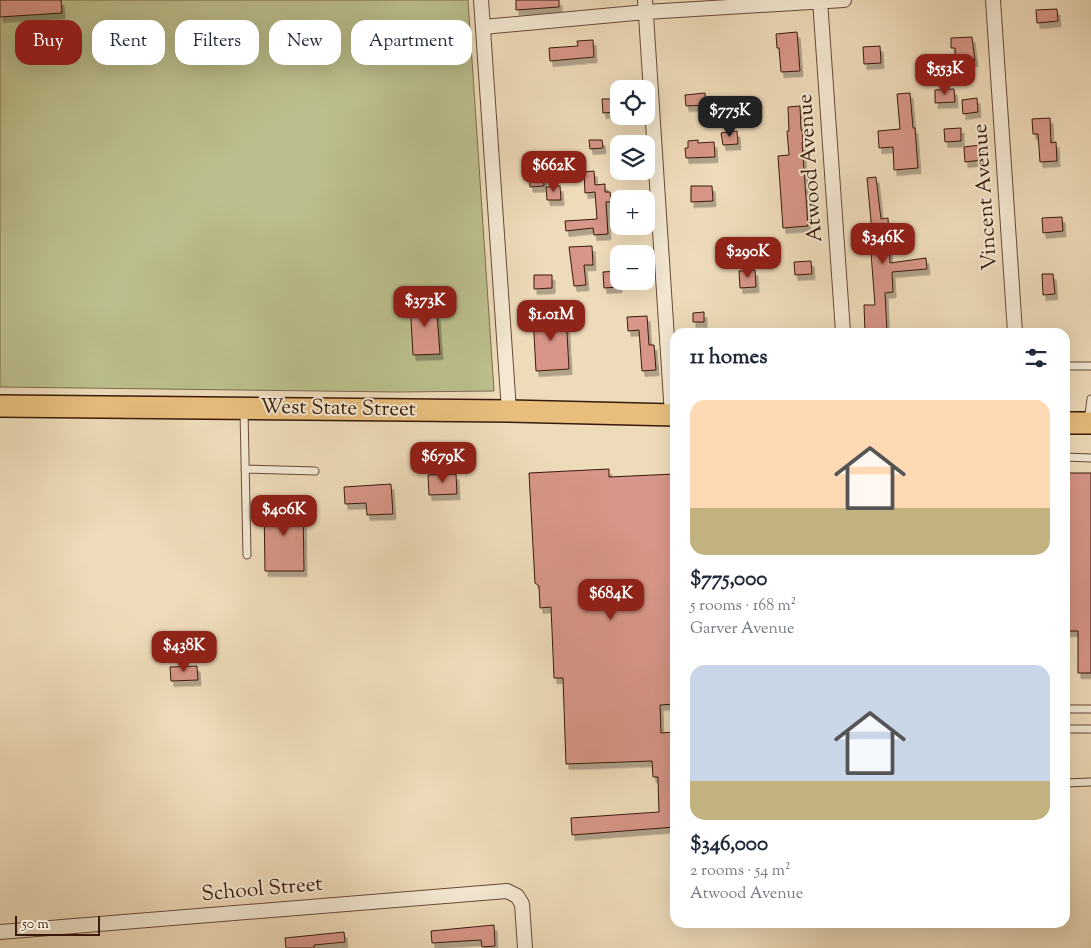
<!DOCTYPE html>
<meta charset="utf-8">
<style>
:root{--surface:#fff;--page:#f2f2f3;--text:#1f2937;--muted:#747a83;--accent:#8f2418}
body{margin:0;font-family:"Sorts Mill Goudy",serif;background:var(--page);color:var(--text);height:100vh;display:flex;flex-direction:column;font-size:19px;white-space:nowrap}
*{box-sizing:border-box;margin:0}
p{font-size:16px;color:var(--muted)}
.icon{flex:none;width:28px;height:28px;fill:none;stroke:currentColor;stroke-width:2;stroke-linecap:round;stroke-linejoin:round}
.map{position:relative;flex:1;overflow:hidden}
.details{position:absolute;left:670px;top:328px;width:400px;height:600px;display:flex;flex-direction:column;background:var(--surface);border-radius:15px;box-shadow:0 5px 20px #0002}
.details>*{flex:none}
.hud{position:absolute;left:15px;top:20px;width:475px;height:45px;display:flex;gap:10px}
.fabs{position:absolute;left:610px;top:80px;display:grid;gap:10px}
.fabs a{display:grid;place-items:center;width:45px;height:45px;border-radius:10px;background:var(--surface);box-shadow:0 5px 20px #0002;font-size:25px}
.scale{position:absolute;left:15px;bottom:12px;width:85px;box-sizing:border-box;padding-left:5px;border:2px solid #381b0a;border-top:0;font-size:14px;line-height:18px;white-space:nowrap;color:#381b0a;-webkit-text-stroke:4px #f4e8d2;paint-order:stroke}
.price{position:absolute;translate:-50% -42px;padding:0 11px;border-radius:10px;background:var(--accent);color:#fff;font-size:16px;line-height:32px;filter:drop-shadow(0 1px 2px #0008)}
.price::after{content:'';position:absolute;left:50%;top:30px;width:15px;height:11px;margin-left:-8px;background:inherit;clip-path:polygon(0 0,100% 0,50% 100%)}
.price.active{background:#222;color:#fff}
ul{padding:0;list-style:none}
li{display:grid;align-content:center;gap:10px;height:265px;padding:0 20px}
li span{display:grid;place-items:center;height:155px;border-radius:15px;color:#555}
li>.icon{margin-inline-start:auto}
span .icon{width:90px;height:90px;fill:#fffc;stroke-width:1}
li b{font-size:21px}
h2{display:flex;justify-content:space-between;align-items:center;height:60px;padding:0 20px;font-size:21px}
.chip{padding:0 18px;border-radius:15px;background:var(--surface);box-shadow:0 5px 20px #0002;font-size:18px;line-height:45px}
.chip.active{background:var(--accent);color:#fff}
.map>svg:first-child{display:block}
.green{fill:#bcbf8d;stroke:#7a6d4c}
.building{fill:#d79687;stroke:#381b0a;filter:url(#shadow)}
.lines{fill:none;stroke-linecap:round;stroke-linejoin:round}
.service-casing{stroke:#664b36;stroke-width:9}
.minor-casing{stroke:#664b36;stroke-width:16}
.primary-casing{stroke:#381b0a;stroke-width:24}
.service{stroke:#f4e8d2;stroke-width:7}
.minor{stroke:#f4e8d2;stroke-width:14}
.primary{stroke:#e7be7c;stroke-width:21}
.labels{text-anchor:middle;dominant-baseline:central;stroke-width:4;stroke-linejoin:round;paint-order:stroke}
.street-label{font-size:21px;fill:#381b0a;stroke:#f4e8d2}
</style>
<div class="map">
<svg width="1091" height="948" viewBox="0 0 1091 948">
<defs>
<filter id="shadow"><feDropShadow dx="3" dy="5.5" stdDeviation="0" flood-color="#0004"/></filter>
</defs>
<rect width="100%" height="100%" fill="#eedbb9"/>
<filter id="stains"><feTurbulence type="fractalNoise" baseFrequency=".004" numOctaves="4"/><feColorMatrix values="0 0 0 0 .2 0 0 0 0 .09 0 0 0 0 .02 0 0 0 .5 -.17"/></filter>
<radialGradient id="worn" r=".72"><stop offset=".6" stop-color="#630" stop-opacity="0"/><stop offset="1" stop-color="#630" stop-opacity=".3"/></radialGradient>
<path class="green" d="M 0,0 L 468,0 L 494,391 L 398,392 L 0,387 Z"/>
<path class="building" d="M 0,0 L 61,0 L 62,13 L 0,17 Z
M 516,0 L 559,0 L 559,7 L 516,10 Z
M 1057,9 L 1058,21 L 1037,23 L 1036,10 Z
M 797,32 L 800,71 L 781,72 L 779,48 L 777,48 L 776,34 Z
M 972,37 L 975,61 L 956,63 L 955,48 L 951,48 L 951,38 Z
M 593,40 L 594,57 L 550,61 L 549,48 L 578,46 L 577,41 Z
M 880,46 L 881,63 L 864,64 L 863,47 Z
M 954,89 L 955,102 L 935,103 L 935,90 Z
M 705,93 L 706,105 L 686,106 L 685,95 Z
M 910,93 L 913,128 L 915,128 L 918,168 L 894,170 L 893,147 L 879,148 L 878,131 L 900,129 L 897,94 Z
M 977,98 L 978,112 L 963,114 L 962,100 Z
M 602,99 L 616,99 L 617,112 L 603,113 Z
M 800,106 L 801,130 L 802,130 L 803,142 L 802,142 L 808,226 L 783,228 L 778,156 L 789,155 L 787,131 L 789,131 L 788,107 Z
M 1050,118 L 1051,143 L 1056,142 L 1057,161 L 1040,162 L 1038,134 L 1033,134 L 1032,119 Z
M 961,128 L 961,141 L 945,142 L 944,129 Z
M 737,131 L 738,144 L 723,145 L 721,133 Z
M 589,140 L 602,140 L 603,148 L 590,149 Z
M 698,140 L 698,143 L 714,142 L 715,157 L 686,158 L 685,148 L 688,148 L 688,141 Z
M 980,145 L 982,160 L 965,162 L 964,147 Z
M 543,169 L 544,186 L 530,187 L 529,170 Z
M 594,171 L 595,185 L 605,184 L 605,192 L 610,192 L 611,202 L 606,202 L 608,234 L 594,235 L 593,228 L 566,231 L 565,221 L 597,219 L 595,192 L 585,193 L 584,172 Z
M 876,177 L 881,219 L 888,218 L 890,263 L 926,258 L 927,269 L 892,272 L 893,292 L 885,293 L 887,332 L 865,332 L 864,305 L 875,305 L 871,253 L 874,253 L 867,178 Z
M 560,186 L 561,200 L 547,200 L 546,187 Z
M 691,186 L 712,186 L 713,201 L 691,202 Z
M 1062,217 L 1063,231 L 1043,233 L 1042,218 Z
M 592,246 L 593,265 L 584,265 L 586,285 L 574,286 L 569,247 Z
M 811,261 L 812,274 L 795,275 L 794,262 Z
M 755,270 L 756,287 L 740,288 L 739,271 Z
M 619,271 L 619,287 L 604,288 L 603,272 Z
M 1042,274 L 1053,274 L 1055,294 L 1043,295 Z
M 534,275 L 552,275 L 552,288 L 534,289 Z
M 436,301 L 440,354 L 413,355 L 410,303 Z
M 704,312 L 704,322 L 693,322 L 693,313 Z
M 566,314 L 569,369 L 536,371 L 533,316 Z
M 647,316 L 649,345 L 654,345 L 656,370 L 642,371 L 639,330 L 628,331 L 627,317 Z
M 609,469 L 609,477 L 675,474 L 675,704 L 660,705 L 661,733 L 675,732 L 675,827 L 572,835 L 571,818 L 659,812 L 658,777 L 653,777 L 652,761 L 566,764 L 563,678 L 554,678 L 551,607 L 540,608 L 539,586 L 535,583 L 529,473 Z
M 1065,473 L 1091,473 L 1091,673 L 1078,673 L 1078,631 L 1065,631 Z
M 456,474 L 457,494 L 429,495 L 428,475 Z
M 391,484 L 393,514 L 367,515 L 366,503 L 345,504 L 344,487 Z
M 303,503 L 304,571 L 265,571 L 264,504 Z
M 197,666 L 198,680 L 171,681 L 170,667 Z
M 494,925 L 495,946 L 482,947 L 481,940 L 432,943 L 431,931 Z
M 344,932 L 345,942 L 314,945 L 314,948 L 286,948 L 285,938 Z"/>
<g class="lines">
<g class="service-casing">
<path id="service" d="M 1065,366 L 1091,366
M 244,411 L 247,555
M 1088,421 L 1091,399
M 1065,457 L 1091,458
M 245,469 L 315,471
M 1065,709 L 1091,709
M 1065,729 L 1091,729
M 1065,783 L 1091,782"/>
</g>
<g class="minor-casing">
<path id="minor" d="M 481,0 L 509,411
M 645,0 L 672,415
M 820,0 L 843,332
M 993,0 L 1015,332
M 483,27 L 646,12 L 844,0
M 0,932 L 507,891 L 517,896 L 522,904 L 525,948"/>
</g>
<g class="primary-casing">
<path id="primary" d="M 0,406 L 509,411 L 675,415
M 1065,423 L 1091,423"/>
</g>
<use href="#service" class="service"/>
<use href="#minor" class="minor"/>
<use href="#primary" class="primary"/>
</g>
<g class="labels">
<g class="street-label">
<text transform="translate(811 168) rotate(-94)">Atwood Avenue</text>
<text transform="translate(986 197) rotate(-94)">Vincent Avenue</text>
<text transform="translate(338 409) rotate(1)">West State Street</text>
<text transform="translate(262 890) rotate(-5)">School Street</text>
</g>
</g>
<rect width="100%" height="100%" filter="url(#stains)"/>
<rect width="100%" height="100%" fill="url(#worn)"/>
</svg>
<div class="fabs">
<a><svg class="icon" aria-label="locate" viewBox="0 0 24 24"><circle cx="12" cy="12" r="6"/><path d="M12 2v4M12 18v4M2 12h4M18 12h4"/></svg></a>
<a><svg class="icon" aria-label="layers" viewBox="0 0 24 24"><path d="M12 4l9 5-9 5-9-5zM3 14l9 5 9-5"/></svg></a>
<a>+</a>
<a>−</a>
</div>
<div class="scale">50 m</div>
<b class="price" style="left:945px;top:96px">$553K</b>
<b class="price active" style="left:730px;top:138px">$775K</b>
<b class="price" style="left:554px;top:193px">$662K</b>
<b class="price" style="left:883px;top:265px">$346K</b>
<b class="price" style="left:748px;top:279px">$290K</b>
<b class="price" style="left:425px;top:328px">$373K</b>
<b class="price" style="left:551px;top:342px">$1.01M</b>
<b class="price" style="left:443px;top:484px">$679K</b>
<b class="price" style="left:284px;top:537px">$406K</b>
<b class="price" style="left:611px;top:621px">$684K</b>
<b class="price" style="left:184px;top:673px">$438K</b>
<div class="hud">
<a class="chip active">Buy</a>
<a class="chip">Rent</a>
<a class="chip">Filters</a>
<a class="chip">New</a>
<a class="chip">Apartment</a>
</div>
<section class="details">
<h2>11 homes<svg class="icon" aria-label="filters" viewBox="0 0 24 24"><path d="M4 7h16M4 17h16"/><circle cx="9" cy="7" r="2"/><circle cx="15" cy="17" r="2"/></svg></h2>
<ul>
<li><span style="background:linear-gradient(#ffd9b3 70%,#c2b280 0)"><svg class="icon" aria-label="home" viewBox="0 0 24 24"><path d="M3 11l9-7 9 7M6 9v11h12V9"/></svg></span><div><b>$775,000</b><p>5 rooms · 168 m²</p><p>Garver Avenue</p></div></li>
<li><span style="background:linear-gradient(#c9d6e8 75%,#c2b280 0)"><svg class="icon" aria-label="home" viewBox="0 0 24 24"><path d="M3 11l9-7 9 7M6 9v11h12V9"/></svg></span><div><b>$346,000</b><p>2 rooms · 54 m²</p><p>Atwood Avenue</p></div></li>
</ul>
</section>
</div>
